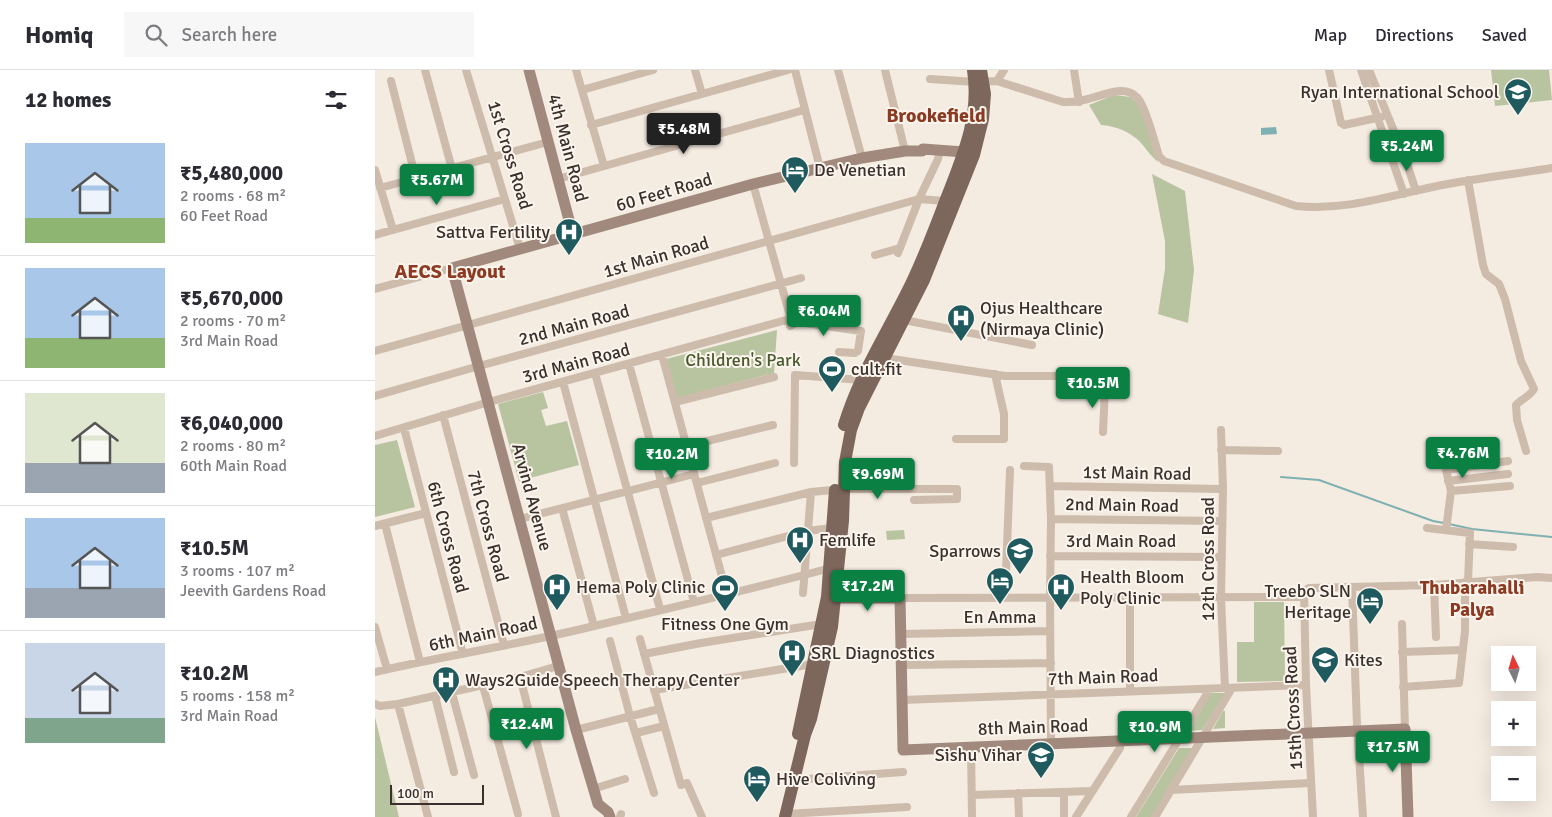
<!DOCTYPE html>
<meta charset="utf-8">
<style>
:root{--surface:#fff;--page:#f7f7f7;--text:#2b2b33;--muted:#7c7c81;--line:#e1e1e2;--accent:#0b8043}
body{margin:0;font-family:Signika,sans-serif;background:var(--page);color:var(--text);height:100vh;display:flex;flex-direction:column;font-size:19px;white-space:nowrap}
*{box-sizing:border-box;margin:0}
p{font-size:16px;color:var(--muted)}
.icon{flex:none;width:28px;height:28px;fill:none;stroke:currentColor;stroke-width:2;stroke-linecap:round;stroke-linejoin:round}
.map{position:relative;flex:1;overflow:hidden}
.side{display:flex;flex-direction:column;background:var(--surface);width:375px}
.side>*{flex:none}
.needle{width:32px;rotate:355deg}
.fabs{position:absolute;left:1116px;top:576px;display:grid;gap:10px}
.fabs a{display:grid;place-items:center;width:45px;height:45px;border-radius:0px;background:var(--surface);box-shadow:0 5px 20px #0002;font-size:25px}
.scale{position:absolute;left:15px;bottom:12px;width:94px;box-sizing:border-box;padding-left:5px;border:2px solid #3b302b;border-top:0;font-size:14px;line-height:18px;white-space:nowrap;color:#3b302b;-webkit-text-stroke:4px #fbf5ee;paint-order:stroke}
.price{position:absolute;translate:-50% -42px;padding:0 11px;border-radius:5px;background:var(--accent);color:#fff;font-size:16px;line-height:32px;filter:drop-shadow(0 1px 2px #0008)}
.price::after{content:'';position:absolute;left:50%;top:30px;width:15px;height:11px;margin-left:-8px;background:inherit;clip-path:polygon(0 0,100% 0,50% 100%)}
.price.active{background:#222;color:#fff}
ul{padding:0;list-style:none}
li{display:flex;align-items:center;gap:15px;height:125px;padding:0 25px}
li+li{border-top:1px solid var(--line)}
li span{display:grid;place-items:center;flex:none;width:140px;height:100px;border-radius:0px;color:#555}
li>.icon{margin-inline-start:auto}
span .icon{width:60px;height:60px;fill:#fffc;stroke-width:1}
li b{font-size:21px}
h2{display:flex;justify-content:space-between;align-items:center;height:60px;padding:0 25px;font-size:21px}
header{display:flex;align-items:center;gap:30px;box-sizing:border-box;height:70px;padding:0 25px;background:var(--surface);border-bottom:1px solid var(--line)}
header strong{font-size:24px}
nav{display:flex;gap:28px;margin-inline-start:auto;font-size:18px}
.search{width:350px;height:45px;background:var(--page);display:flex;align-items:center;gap:12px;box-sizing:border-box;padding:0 18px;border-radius:0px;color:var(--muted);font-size:19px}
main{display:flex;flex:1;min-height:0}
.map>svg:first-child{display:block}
.green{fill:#b8c4a0}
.water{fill:#7fb0b2}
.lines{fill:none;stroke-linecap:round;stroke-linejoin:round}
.stream{stroke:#7fb0b2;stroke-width:2}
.street{stroke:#cdbbac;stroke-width:8}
.secondary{stroke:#a18a7d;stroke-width:11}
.primary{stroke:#7d675c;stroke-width:12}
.labels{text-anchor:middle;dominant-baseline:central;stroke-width:4;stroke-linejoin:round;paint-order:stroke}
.poi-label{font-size:18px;fill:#3b302b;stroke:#fbf5ee;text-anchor:start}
.street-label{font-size:18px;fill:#3b302b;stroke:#fbf5ee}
.park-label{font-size:18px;fill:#4a5a2e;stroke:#fbf5ee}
.neighbourhood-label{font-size:19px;font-weight:bold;fill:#8c3b22;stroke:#fbf5ee}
.quarter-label{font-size:20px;font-weight:bold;fill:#8c3b22;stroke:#fbf5ee}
</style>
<header>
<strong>Homiq</strong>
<div class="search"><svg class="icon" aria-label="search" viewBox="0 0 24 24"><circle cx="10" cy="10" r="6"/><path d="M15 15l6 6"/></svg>Search here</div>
<nav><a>Map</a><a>Directions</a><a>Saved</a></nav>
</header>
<main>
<section class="side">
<h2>12 homes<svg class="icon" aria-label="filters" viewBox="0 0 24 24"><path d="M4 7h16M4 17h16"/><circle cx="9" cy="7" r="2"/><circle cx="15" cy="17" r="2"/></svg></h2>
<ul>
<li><span style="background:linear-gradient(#a9c7e8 75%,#8fb573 0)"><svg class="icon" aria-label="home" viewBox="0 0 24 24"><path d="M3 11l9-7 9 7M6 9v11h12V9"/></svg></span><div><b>₹5,480,000</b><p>2 rooms · 68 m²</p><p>60 Feet Road</p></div></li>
<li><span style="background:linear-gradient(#a9c7e8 70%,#8fb573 0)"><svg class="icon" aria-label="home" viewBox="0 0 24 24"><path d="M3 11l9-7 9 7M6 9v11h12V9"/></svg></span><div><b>₹5,670,000</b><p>2 rooms · 70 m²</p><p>3rd Main Road</p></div></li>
<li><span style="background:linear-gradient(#dfe7d0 70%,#9aa5b1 0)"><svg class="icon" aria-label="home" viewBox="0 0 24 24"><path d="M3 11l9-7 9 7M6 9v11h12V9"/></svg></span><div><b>₹6,040,000</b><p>2 rooms · 80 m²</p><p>60th Main Road</p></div></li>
<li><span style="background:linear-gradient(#a9c7e8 70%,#9aa5b1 0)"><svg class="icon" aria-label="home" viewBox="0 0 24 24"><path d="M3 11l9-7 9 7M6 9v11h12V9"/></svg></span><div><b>₹10.5M</b><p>3 rooms · 107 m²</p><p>Jeevith Gardens Road</p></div></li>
<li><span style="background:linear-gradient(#c9d6e8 75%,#7fa58c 0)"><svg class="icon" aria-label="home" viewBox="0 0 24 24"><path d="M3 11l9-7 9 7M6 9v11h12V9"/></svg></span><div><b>₹10.2M</b><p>5 rooms · 158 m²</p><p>3rd Main Road</p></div></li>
</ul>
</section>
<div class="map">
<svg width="1177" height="747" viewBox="0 0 1177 747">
<rect width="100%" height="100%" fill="#f4ebe1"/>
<path class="green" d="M 1116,0 L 1174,0 L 1177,30 L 1120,36 Z
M 739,25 L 756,27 L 766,37 L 783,92 C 776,86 772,80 766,73 C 756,62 741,56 726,55 L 714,35 Z
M 777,104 L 810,121 L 819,200 L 813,253 L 783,244 L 790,199 L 790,171 Z
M 402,260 L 399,303 L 302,328 L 291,289 Z
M 168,322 L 173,338 L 166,340 L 171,356 L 192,351 L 204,395 L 144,411 L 123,334 Z
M 22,370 L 40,437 L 0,447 L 0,375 Z
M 529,460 L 530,469 L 512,470 L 511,461 Z
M 879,532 L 909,532 L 910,611 L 862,612 L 862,572 L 879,572 Z
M 836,623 L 851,623 L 827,660 L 814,661 Z
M 848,641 L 850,641 L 850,658 L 838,659 Z
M 0,647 L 24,747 L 0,747 Z
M 804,678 L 818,678 L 776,747 L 761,747 Z"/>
<path class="water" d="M 901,57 L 902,64 L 886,65 L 886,58 Z"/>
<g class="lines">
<path class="stream" d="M 906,407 L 944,410 L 1058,451 L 1069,453
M 1074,454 L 1097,459 L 1177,467"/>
<path class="street" d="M 50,0 L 77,99
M 91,0 L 145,179
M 201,0 L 229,96
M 320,0 L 327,24
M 420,0 L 445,98
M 463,0 L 487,88
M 510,0 L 530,81
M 699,0 L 704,32
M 954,0 L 966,53 L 969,55 L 1006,47
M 986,0 L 1029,124
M 994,0 L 1030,88 L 1041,121
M 555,9 L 600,12 L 622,11 L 688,32 C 706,33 720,26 738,22 C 764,16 768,36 775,56 C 778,66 781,76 784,86 L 789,91 L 921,136 C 972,141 1017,125 1067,115 C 1104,108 1140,104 1177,98
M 16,11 L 41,109
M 622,11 L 629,0
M 207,20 L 278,0
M 216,55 L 413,0
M 0,100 L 18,160
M 183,109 L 429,40
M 1093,110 L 1108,195 L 1111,204 L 1124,214 L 1130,229 L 1146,291 L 1159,319 C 1156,325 1146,330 1141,335 L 1142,350 L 1151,381
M 5,118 L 173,72
M 0,165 L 130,129
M 523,183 L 544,129 L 563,89 L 565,80
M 500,185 L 525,178
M 0,219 L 77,198
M 529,250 L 657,275
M 415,256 L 423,252 L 486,261 L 483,281 L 480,283 L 464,282
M 0,281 L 544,129 L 570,131
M 287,285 L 352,525
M 510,288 L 630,306 L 690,306 L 723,314 L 730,317 L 728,362
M 254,294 L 319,532
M 220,303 L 285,539
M 188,312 L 251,548
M 0,326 L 104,296 L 426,208
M 300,332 L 399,307
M 68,345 L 129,575
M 29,358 L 88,584
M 846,360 L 848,419 L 846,528 L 850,618
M 0,366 L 114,332 L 415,249 L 415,246 L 378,114
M 581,369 L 629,369 L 629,344 L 620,304
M 312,376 L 398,355
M 846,380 L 903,381
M 419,393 L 420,305 L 487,310
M 649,396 L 674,397 L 676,449 L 675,528 L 676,674
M 1073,411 L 1133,404
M 322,413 L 400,393
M 675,416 L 848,419
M 1076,421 L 1135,416
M 187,438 L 219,556
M 331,448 L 436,422 L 468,419 L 582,419 L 582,429 L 539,430
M 145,449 L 319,404
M 676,449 L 847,451
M 10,454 L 45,592
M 0,456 L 51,443
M 1052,458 L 1095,463 L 1093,512
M 1071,460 L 1076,421 L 1071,400 L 1133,391
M 1094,474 L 1138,477
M 341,485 L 432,461 L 457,458
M 675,486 L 847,487
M 1059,515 L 1061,567
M 977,517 L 982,655 L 988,747
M 428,523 L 436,422
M 525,528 L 928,527
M 630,528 L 635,400
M 1027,554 L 1030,659
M 0,557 L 12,599
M 526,564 L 675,561
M 265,569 L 306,715 L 312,713 L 327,747
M 235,571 L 255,646 L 279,723
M 1027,582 L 1088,580
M 269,584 L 326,573 L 440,555 L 447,555
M 527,595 L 676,593
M 0,602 C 73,585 147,574 219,556 C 296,538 372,520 448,500 L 454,500
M 145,607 L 181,747
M 108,616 L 143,744
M 1028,617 L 1084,613 L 1090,561 L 1090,512
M 279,620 L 432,595 L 438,596
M 755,621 L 755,528
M 77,623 L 99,705
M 60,626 L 79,702
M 527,630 L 931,615
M 0,634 L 5,636 L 23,634 L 145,607 L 183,596
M 23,634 L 53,747
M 201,660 L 284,639
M 261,663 L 289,656
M 596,677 L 597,747
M 419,710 L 528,702
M 218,719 L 250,709
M 796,720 L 936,713
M 689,722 L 689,747
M 643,723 L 644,747
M 597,725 L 717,721
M 411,744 L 532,737
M 245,747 L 246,744
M 701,747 L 745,678 L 745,671
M 756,747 L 835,619
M 780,747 L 857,618
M 938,747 L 931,615 L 929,521 L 934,518 L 1059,515 L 1162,507 L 1177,508"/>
<path class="secondary" d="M 154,0 L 198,165
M 461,528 L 525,528 L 528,680 L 1030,659 L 1033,747
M 235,747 L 233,742 L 223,734 L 201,660 L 77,198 L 378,114 L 487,88 L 530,81 L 547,81 L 548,79 L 589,82"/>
<path class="primary" d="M 469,355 C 483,308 510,266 532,222 C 548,191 560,157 573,124 C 589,83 605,45 598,0
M 423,664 L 452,527 L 460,420
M 410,747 L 430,665 L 436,649 L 457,557 L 468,451 L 470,392 L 476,360 L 484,338 L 549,210 L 599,85 L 608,49 L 610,24 L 606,0"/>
</g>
<defs>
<g id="school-pin" transform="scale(1.4375)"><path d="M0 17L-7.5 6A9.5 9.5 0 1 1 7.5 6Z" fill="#1f5a5e" stroke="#fbf5ee"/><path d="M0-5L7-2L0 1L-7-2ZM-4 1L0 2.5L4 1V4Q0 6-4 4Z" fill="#fff"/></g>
<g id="hotel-pin" transform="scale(1.4375)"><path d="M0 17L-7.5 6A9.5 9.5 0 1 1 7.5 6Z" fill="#1f5a5e" stroke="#fbf5ee"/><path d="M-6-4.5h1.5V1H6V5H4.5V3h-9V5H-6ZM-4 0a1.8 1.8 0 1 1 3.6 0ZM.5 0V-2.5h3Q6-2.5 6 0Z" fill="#fff"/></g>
<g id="hospital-pin" transform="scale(1.4375)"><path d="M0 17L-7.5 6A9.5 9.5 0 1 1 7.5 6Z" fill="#1f5a5e" stroke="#fbf5ee"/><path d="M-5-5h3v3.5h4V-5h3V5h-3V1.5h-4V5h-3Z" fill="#fff"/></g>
<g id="stadium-pin" transform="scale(1.4375)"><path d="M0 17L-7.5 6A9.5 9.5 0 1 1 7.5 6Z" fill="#1f5a5e" stroke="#fbf5ee"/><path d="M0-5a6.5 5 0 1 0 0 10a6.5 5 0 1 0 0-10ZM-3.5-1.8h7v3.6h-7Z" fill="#fff"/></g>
</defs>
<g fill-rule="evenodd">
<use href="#school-pin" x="1143" y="22"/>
<use href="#hotel-pin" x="420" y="100"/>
<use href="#hospital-pin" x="194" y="162"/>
<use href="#hospital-pin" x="586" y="248"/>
<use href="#stadium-pin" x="457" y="299"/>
<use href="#hospital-pin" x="425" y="470"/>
<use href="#school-pin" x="645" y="481"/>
<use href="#hotel-pin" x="625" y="511"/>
<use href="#hospital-pin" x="182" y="517"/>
<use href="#hospital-pin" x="686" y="517"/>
<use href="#stadium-pin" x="350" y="518"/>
<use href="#hotel-pin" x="995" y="531"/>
<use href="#hospital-pin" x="417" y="583"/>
<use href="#school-pin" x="950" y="590"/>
<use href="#hospital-pin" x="71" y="610"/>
<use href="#school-pin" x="666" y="685"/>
<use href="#hotel-pin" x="382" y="709"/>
</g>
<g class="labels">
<g class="poi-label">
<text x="1124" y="22" text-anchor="end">Ryan International School</text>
<text x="439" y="100">De Venetian</text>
<text x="175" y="162" text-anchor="end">Sattva Fertility</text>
<text x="605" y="238">Ojus Healthcare<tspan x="605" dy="21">(Nirmaya Clinic)</tspan></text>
<text x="476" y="299">cult.fit</text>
<text x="444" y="470">Femlife</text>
<text x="626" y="481" text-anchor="end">Sparrows</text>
<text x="705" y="507">Health Bloom<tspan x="705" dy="21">Poly Clinic</tspan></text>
<text x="201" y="517">Hema Poly Clinic</text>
<text x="976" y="521" text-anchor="end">Treebo SLN<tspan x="976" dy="21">Heritage</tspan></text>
<text x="625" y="547" text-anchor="middle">En Amma</text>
<text x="350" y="554" text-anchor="middle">Fitness One Gym</text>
<text x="436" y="583">SRL Diagnostics</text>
<text x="969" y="590">Kites</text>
<text x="90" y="610">Ways2Guide Speech Therapy Center</text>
<text x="647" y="685" text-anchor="end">Sishu Vihar</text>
<text x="401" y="709">Hive Coliving</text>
</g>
<g class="street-label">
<text transform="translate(193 78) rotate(75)">4th Main Road</text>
<text transform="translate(135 85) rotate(73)">1st Cross Road</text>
<text transform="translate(289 122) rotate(-16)">60 Feet Road</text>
<text transform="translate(281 187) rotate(-16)">1st Main Road</text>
<text transform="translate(199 255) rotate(-15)">2nd Main Road</text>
<text transform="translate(201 293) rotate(-15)">3rd Main Road</text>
<text transform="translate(762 403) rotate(1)">1st Main Road</text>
<text transform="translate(157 427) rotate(75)">Arvind Avenue</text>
<text transform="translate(747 435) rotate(1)">2nd Main Road</text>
<text transform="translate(113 456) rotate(75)">7th Cross Road</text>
<text transform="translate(73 467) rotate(75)">6th Cross Road</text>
<text x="746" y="471">3rd Main Road</text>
<text transform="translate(833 489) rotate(-90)">12th Cross Road</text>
<text transform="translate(108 564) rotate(-12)">6th Main Road</text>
<text transform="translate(728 607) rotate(-2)">7th Main Road</text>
<text transform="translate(918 638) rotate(-93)">15th Cross Road</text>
<text transform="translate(658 657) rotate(-2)">8th Main Road</text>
</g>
<g class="park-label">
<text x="368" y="290">Children's Park</text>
</g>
<g class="neighbourhood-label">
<text x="1097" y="518">Thubarahalli<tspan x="1097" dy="22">Palya</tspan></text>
</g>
<g class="quarter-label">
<text x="561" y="45">Brookefield</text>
<text x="75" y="201">AECS Layout</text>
</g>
</g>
</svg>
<div class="fabs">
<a><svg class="needle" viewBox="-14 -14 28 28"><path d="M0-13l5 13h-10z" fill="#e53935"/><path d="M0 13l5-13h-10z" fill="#7c7c81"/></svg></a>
<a>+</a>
<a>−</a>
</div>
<div class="scale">100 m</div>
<b class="price active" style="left:309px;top:85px">₹5.48M</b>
<b class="price" style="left:1032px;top:102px">₹5.24M</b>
<b class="price" style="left:62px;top:136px">₹5.67M</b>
<b class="price" style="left:449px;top:267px">₹6.04M</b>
<b class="price" style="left:718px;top:339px">₹10.5M</b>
<b class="price" style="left:1088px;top:409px">₹4.76M</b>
<b class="price" style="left:297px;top:410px">₹10.2M</b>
<b class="price" style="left:503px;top:430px">₹9.69M</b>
<b class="price" style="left:493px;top:542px">₹17.2M</b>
<b class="price" style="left:152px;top:680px">₹12.4M</b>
<b class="price" style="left:780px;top:683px">₹10.9M</b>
<b class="price" style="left:1018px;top:703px">₹17.5M</b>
</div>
</main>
